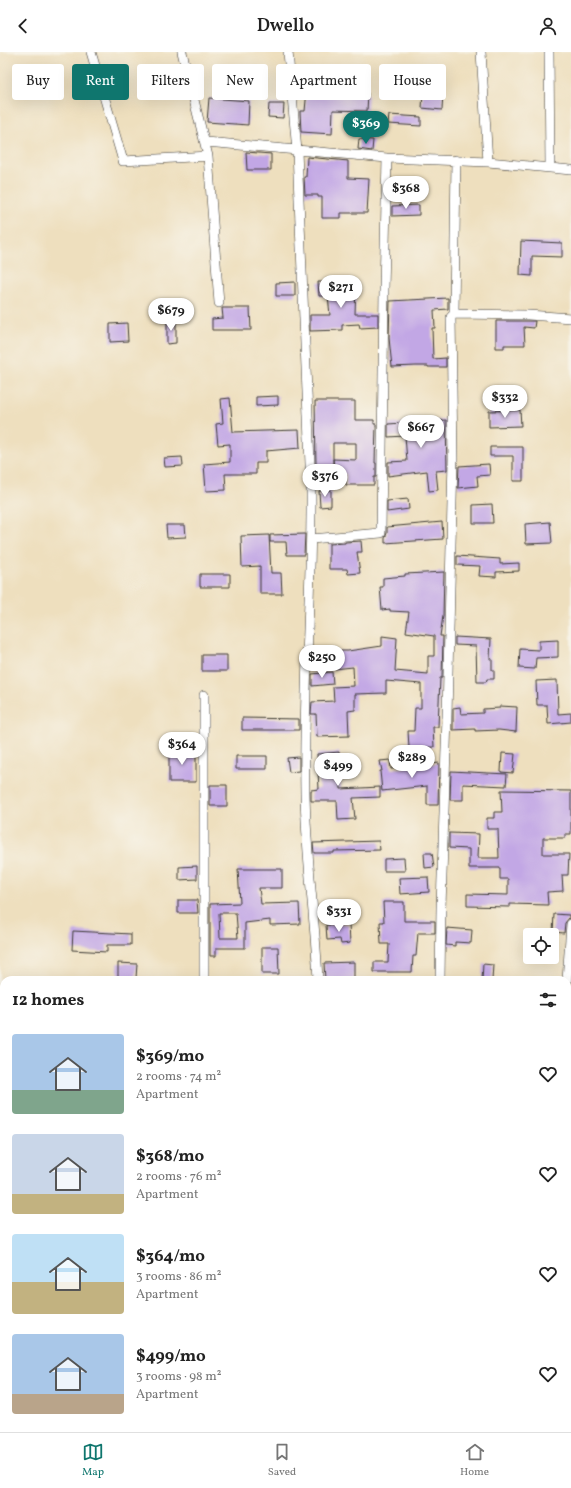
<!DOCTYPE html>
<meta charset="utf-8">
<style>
:root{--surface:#fff;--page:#f2f2f2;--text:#222;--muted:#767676;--line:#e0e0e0;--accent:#0f766e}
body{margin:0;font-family:Vollkorn,serif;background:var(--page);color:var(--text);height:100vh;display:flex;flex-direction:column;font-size:15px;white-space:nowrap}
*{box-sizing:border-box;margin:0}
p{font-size:13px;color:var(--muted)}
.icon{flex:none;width:22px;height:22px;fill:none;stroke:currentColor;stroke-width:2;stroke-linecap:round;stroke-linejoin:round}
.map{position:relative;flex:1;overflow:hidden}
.drawer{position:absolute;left:0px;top:924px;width:571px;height:456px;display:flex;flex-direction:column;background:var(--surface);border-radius:12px 12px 0 0;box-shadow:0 4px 16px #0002}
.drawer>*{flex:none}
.hud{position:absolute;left:12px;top:12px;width:547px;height:36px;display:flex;gap:8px}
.tools{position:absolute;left:523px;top:876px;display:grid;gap:8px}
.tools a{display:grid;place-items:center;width:36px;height:36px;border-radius:4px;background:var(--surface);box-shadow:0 4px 16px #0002;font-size:20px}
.price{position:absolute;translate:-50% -34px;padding:0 9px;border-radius:14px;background:#fff;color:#222;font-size:13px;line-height:26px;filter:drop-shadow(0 1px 2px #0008)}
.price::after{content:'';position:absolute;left:50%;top:24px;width:12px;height:9px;margin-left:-6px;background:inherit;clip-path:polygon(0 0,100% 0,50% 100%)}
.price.on{background:var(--accent);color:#fff}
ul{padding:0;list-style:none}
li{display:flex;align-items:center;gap:12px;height:100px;padding:0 12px}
li span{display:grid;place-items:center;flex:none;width:112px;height:80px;border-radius:4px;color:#555}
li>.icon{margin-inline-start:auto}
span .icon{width:48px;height:48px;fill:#fffc;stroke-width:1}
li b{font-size:17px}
h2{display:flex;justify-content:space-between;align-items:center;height:48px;padding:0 12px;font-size:17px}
.tag{padding:0 14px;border-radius:4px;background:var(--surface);box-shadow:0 4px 16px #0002;font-size:14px;line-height:36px}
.tag.on{background:var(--accent);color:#fff}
header{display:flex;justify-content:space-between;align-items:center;height:52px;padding:0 12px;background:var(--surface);font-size:18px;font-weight:600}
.tabs{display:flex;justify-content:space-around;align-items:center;height:56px;border-top:1px solid var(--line);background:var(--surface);font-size:11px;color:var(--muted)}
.tabs a{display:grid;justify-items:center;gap:2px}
.tabs .on{color:var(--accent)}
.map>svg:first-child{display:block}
.building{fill:#c2a7e5;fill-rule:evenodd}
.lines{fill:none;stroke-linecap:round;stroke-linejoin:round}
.minor-casing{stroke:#3c3934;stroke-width:10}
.minor{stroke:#fff;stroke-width:9}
</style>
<header><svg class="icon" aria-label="back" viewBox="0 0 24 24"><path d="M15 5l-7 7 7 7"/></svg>Dwello<svg class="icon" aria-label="person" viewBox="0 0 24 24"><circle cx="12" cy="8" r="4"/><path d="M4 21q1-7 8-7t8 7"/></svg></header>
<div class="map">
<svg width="571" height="1380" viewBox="0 0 571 1380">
<rect width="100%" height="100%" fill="#f7f3e8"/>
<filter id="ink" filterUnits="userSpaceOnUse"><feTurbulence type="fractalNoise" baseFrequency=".025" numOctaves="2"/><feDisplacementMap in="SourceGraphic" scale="8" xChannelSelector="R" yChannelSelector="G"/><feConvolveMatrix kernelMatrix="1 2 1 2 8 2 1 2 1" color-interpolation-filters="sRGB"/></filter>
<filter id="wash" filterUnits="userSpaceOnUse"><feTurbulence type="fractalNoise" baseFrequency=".012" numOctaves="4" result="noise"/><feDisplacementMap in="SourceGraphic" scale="16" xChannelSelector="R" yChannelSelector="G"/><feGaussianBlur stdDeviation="0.9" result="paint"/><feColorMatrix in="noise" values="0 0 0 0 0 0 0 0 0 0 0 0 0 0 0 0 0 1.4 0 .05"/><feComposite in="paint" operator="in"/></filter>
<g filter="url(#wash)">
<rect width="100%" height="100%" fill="#eedfbe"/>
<g id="blocks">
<path class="building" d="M 307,38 L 332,40 L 332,43 L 354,43 L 354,40 L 368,41 L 367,59 L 333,58 L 332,82 L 301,80 L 300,59 L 305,59 Z
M 423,40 L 443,41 L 442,58 L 422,56 Z
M 209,46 L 249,49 L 248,73 L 207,70 Z
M 269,52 L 284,52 L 283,66 L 268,65 Z
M 389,63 L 421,65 L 421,74 L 388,72 Z
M 359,87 L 373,88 L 372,99 L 358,97 Z
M 246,100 L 271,102 L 271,118 L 247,118 Z
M 307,105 L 348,109 L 348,126 L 369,127 L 367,161 L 341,161 L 341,166 L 322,166 L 322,145 L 318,145 L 318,143 L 305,143 L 304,125 L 306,125 Z
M 419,153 L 419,163 L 392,164 L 392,154 Z
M 521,189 L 562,191 L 562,205 L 532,204 L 532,224 L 520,223 Z
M 295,230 L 295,244 L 276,244 L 276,231 Z
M 318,230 L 356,230 L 355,262 L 378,262 L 378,275 L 360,276 L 359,272 L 342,273 L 342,278 L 310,279 L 310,263 L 330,263 L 328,244 L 319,244 Z
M 448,246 L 448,257 L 434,258 L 435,276 L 432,276 L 433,307 L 446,306 L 446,315 L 428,315 L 428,314 L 416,314 L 392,315 L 389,286 L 390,249 Z
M 222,256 L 250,256 L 251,278 L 212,278 L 212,267 L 223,266 Z
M 167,269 L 176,269 L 176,291 L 167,292 Z
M 496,269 L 535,269 L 534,276 L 524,275 L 525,293 L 504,293 L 504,296 L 496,296 Z
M 127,271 L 128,289 L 110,290 L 110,272 Z
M 278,344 L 278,353 L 256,354 L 256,345 Z
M 230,346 L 233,380 L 299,378 L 300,396 L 266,399 L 266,411 L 256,411 L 256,422 L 225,422 L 226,438 L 206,439 L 204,412 L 230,410 L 230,392 L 218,393 L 216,372 L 223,371 L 221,347 Z
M 315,349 L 355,349 L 355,368 L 374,368 L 374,372 L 376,372 L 375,411 L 376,411 L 376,425 L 374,425 L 374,433 L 346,433 L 346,422 L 335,423 L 333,407 L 356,408 L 356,391 L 333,391 L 333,414 L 316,414 Z
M 520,358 L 521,374 L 489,375 L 489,359 Z
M 446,368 L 447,418 L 436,419 L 438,438 L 429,439 L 427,419 L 388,424 L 388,410 L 407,409 L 405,384 L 388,385 L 388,372 Z
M 490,395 L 523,395 L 523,429 L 513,429 L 513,404 L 490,404 Z
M 182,405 L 183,414 L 165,415 L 164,406 Z
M 489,412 L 490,423 L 477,424 L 478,434 L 458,436 L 459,414 Z
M 331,438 L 331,454 L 320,455 L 319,439 Z
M 408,447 L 409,457 L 387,460 L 387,449 Z
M 492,452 L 493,471 L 473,471 L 473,453 Z
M 442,470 L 443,487 L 385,491 L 385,486 L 387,481 L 387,475 Z
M 550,470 L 552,491 L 526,492 L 525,472 Z
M 166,473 L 185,473 L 186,485 L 167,486 Z
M 305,482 L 304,503 L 287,503 L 286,490 L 270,490 L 270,483 Z
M 269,483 L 271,521 L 281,521 L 282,542 L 260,542 L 260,514 L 242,515 L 241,484 Z
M 361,489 L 362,500 L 357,500 L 360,521 L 348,522 L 347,517 L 329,517 L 329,492 L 345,491 L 345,490 Z
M 457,504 L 500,507 L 500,512 L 519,511 L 519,519 L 496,520 L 496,525 L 479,524 L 480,514 L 457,513 Z
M 444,520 L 443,564 L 440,584 L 443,584 L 442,626 L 440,626 L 438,675 L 433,675 L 434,695 L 409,696 L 408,679 L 414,679 L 415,656 L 421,656 L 421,632 L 386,629 L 386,641 L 355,642 L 355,658 L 348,659 L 349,684 L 317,685 L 316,662 L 311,662 L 312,650 L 334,649 L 333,635 L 354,634 L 353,615 L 334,617 L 332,599 L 348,599 L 382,594 L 382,584 L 397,586 L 395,619 L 428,622 L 428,604 L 434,604 L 434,584 L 406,580 L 409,560 L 390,559 L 390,557 L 382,558 L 380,535 L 383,535 L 383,526 L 405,524 L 405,522 Z
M 200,522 L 230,522 L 230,535 L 200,535 Z
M 455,585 L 491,587 L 490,607 L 492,607 L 492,618 L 494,618 L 494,627 L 487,627 L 486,630 L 477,630 L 476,594 L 455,593 Z
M 558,588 L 558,605 L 536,606 L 535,617 L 519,616 L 520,597 L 539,598 L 539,589 Z
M 202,603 L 227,603 L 227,619 L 202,619 Z
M 332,620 L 333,632 L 312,634 L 312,622 Z
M 557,628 L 558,662 L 571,661 L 571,670 L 548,672 L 547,653 L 537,653 L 536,629 Z
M 500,654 L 517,655 L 516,680 L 499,678 L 475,679 L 475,677 L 453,678 L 453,656 L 460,655 L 461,662 L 483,661 L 483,657 L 500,656 Z
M 242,666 L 299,667 L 299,678 L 242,678 Z
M 169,698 L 196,699 L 196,730 L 169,730 Z
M 339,700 L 341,737 L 380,735 L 380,745 L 353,746 L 355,767 L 338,768 L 337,749 L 311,749 L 311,738 L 319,737 L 317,702 Z
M 502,701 L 515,702 L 513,721 L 501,720 Z
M 236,704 L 267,704 L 267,717 L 236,717 Z
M 299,705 L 299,719 L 289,720 L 287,706 Z
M 390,708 L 391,717 L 439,711 L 438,753 L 427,753 L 427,734 L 382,739 L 380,719 L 382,719 L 380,709 Z
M 451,719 L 507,722 L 506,734 L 463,732 L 463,748 L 450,748 Z
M 210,733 L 227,733 L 227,754 L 210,754 Z
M 501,738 L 571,739 L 571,782 L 565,782 L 565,786 L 543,786 L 543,802 L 569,802 L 568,823 L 562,823 L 563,839 L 547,840 L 548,853 L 510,852 L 510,855 L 467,854 L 467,842 L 508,843 L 508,827 L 500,827 L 500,816 L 469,816 L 469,797 L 449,796 L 449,781 L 479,782 L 478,806 L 499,806 L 498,777 L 487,777 L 487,766 L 494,766 L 494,760 L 502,760 Z
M 379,789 L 380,798 L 334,799 L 334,801 L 314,801 L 313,791 Z
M 424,801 L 432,801 L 434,815 L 425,816 Z
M 404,806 L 405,819 L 384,819 L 384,807 Z
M 197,814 L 197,827 L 179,828 L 179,815 Z
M 238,817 L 282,817 L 282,836 L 259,836 L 261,852 L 299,851 L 300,872 L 270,873 L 270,868 L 245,871 L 245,896 L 216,896 L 216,904 L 210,904 L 210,852 L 240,851 ZM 219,861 L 236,861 L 238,886 L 220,886 Z
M 428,825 L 429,840 L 400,842 L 399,826 Z
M 178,848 L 197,848 L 198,861 L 178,861 Z
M 383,850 L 404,850 L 404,869 L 435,869 L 435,881 L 418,881 L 416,904 L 413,904 L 412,920 L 374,920 L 374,910 L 388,910 L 389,892 L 381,892 L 380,870 L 384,870 Z
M 554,862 L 569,863 L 569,866 L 565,871 L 564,881 L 553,880 Z
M 349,872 L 350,891 L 341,892 L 340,887 L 327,888 L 326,873 Z
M 447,876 L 472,878 L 471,891 L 455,890 L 455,894 L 446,893 Z
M 73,879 L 131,882 L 131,893 L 107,893 L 107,900 L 72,898 Z
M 262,895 L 278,895 L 279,922 L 262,922 Z
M 354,910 L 354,928 L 325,928 L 324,911 Z
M 118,911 L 137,912 L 136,926 L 118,926 Z
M 483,912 L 493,913 L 492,928 L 482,928 Z"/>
</g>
</g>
<g filter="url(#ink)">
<use href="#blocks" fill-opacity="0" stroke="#3c3934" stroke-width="1"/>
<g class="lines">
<g class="minor-casing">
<path id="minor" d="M 91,0 L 123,109 L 208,104
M 182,0 L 208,104 L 219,251
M 288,0 L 297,99 L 311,436 C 312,537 303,639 305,741 C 306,804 315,866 318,928
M 481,0 L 488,110
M 549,0 L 550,116
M 206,90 L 387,106 L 488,110 L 571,118
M 454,262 L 528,263 L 571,266
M 311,487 L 381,481 L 384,238 L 387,106
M 204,643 L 204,928
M 440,928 L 441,856 L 447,664 L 453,407 L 451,265 L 454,262 L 456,108
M 567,928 L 571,872
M 567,1046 L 571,1047
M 567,1169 L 571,1170
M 338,1380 L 340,1376
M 409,1380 L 409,1376
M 475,1380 L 475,1376"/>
</g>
<use href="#minor" class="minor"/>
</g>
</g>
</svg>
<div class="tools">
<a><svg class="icon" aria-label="locate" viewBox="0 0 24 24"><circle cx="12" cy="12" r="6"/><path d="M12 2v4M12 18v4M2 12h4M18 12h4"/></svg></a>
</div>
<b class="price on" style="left:366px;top:93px">$369</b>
<b class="price" style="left:406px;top:158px">$368</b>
<b class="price" style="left:341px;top:257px">$271</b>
<b class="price" style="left:171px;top:280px">$679</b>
<b class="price" style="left:505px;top:367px">$332</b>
<b class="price" style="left:421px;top:397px">$667</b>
<b class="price" style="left:325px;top:446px">$376</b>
<b class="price" style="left:322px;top:627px">$250</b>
<b class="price" style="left:182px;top:714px">$364</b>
<b class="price" style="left:412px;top:727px">$289</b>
<b class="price" style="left:338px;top:735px">$499</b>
<b class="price" style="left:339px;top:881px">$331</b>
<div class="hud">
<a class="tag">Buy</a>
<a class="tag on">Rent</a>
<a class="tag">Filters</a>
<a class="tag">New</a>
<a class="tag">Apartment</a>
<a class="tag">House</a>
</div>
<section class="drawer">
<h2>12 homes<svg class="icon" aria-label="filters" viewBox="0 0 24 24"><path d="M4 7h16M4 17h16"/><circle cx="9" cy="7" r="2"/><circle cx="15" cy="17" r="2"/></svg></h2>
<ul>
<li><span style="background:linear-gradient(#a9c7e8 70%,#7fa58c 0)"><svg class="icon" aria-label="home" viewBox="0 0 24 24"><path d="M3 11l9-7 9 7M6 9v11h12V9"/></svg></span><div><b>$369/mo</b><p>2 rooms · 74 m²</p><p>Apartment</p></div><svg class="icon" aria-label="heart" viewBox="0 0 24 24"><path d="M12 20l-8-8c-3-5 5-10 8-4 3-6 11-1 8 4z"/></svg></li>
<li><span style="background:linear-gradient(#c9d6e8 75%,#c2b280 0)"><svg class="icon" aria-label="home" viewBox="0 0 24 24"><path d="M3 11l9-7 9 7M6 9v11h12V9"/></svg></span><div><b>$368/mo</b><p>2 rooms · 76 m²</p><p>Apartment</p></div><svg class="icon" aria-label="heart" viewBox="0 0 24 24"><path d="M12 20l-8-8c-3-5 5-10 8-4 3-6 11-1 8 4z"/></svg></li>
<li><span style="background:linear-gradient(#bfe0f5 60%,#c2b280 0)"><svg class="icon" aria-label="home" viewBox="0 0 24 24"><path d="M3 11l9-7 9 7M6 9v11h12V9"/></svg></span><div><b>$364/mo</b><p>3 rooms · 86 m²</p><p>Apartment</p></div><svg class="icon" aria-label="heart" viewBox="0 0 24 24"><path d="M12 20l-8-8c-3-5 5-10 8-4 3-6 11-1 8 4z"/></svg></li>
<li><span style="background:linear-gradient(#a9c7e8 75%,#b9a48a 0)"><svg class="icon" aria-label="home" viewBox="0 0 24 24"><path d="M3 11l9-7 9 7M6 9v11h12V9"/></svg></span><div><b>$499/mo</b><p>3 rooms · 98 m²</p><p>Apartment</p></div><svg class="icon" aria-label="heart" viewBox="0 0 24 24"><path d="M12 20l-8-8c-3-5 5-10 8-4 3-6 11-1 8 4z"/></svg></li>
</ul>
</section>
</div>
<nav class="tabs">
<a class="on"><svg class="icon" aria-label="map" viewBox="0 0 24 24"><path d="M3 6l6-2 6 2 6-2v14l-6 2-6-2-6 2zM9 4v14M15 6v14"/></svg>Map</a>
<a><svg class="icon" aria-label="saved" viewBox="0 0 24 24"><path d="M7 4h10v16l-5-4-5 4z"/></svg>Saved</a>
<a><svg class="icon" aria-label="home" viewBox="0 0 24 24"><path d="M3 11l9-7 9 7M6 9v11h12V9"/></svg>Home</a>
</nav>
